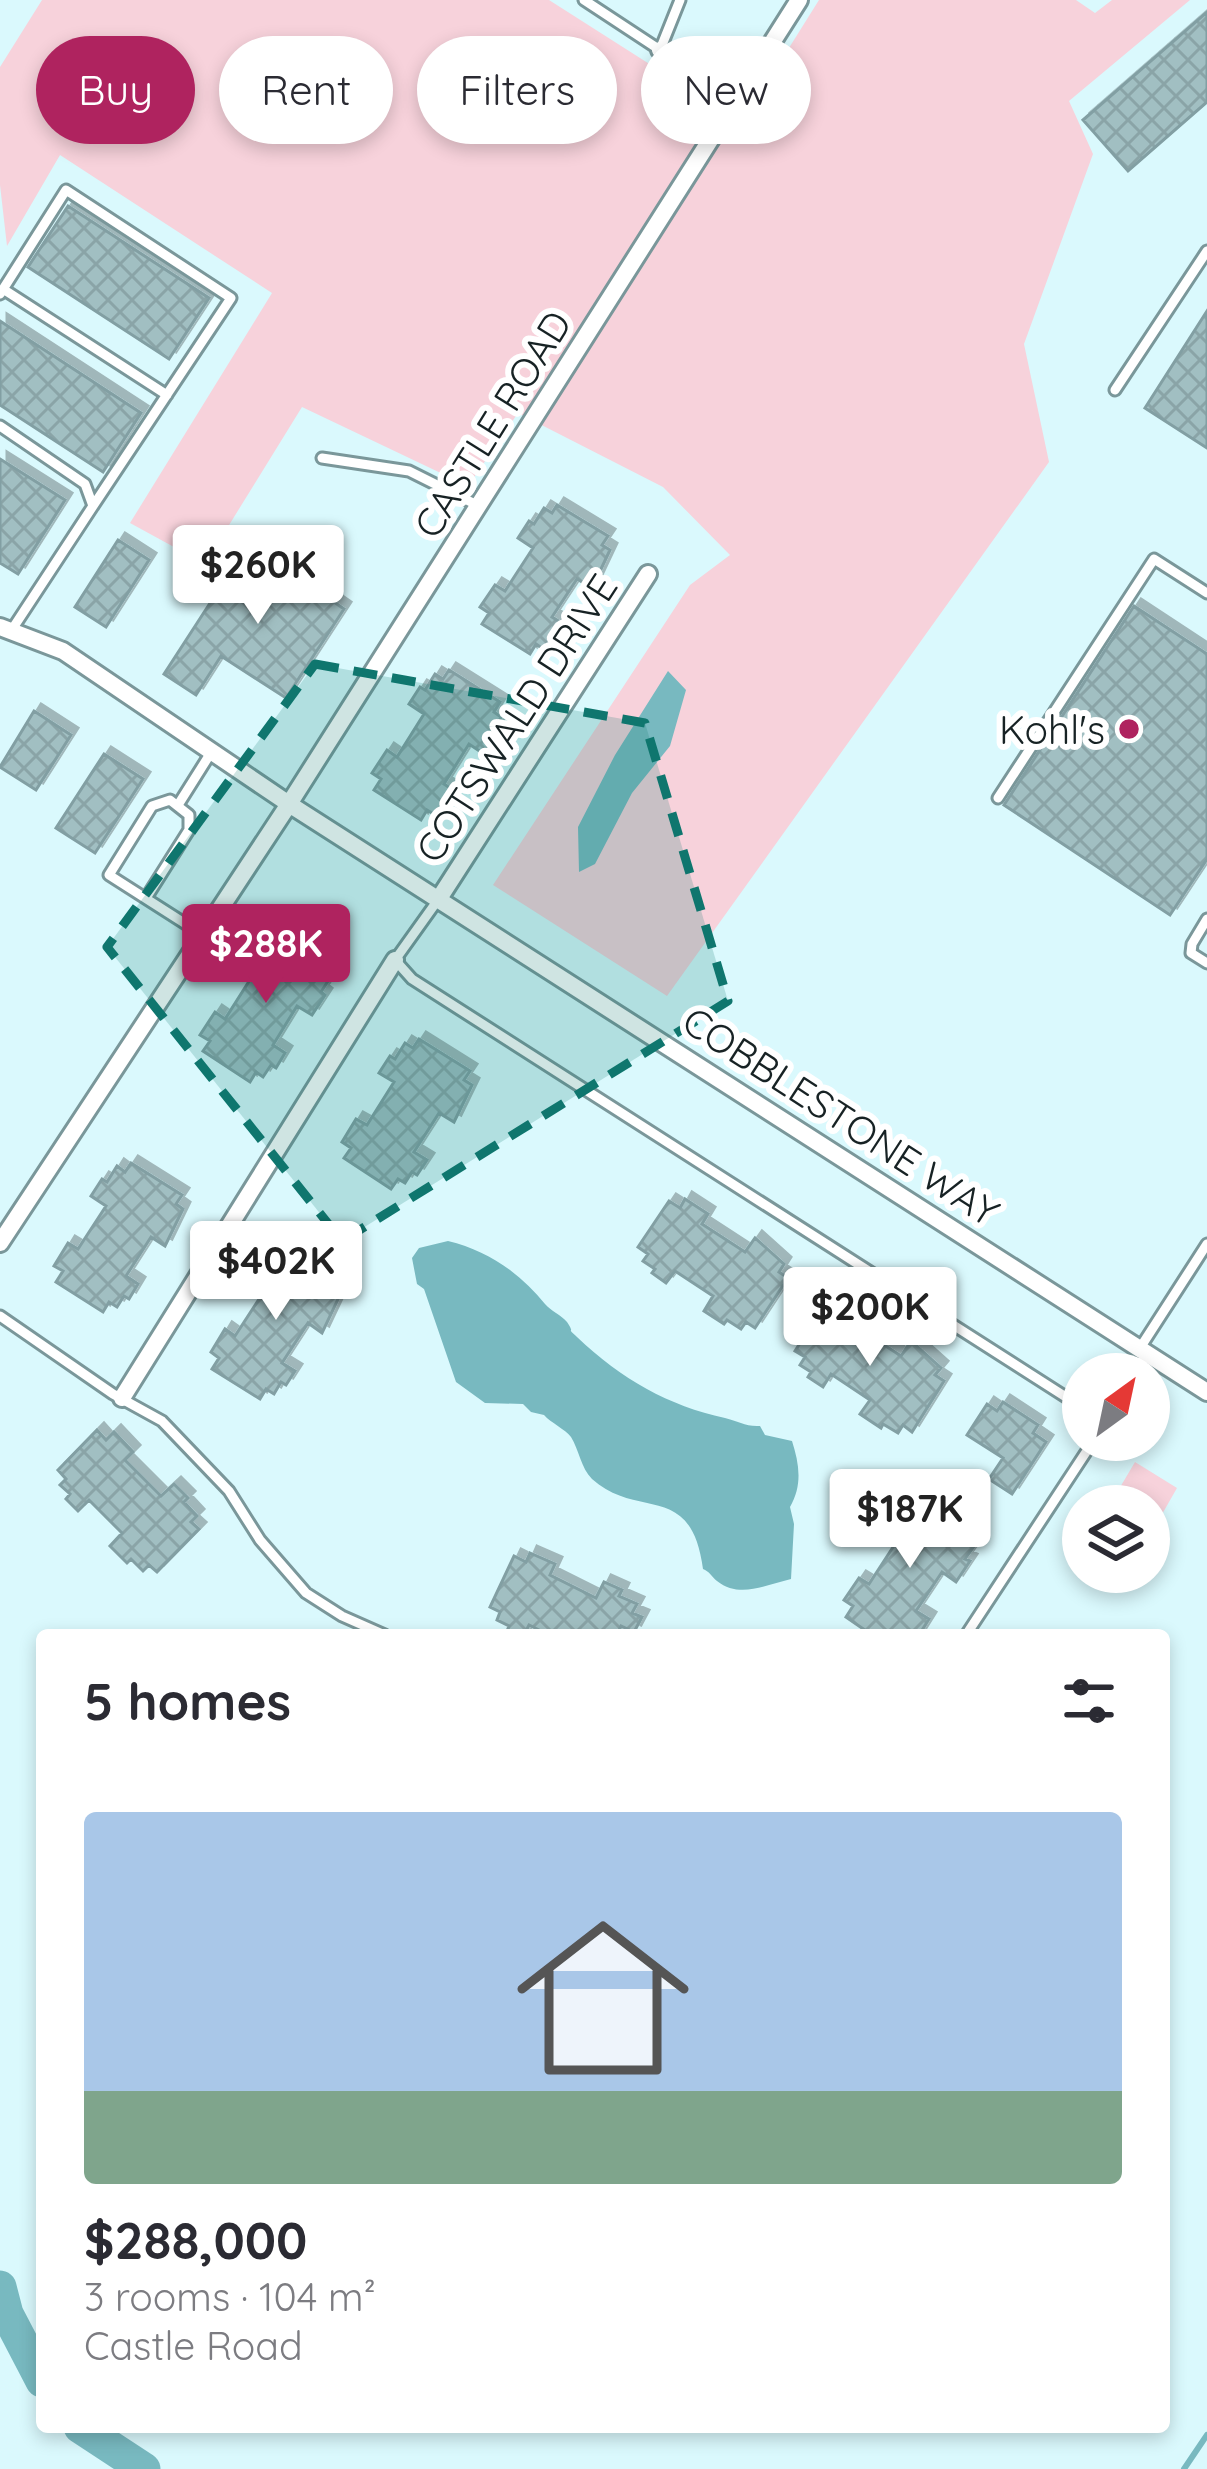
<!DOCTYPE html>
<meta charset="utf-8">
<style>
:root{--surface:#fff;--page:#f7f7f7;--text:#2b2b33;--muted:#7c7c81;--accent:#af235f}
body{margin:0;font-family:Quicksand,sans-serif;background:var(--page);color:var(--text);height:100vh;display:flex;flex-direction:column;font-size:45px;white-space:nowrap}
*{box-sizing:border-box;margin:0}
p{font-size:39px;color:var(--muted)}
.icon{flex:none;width:66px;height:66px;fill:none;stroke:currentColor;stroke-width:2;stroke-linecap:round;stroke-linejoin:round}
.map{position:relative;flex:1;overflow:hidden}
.details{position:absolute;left:36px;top:1629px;width:1134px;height:804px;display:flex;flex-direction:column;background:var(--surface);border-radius:12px;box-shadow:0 6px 18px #0003}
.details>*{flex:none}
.top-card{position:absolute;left:36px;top:36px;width:1137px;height:108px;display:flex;gap:24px}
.needle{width:78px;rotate:33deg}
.tools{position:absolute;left:1062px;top:1353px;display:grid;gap:24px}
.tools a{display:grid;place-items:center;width:108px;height:108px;border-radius:50%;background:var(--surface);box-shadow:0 6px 18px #0003;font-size:60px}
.price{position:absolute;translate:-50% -102px;padding:0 27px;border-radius:12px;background:#fff;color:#222;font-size:39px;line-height:78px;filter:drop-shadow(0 3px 6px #0008)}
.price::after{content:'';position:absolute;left:50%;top:72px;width:36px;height:27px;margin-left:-18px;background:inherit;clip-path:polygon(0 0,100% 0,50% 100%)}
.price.active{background:var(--accent);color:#fff}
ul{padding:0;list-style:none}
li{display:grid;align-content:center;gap:24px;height:636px;padding:0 48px}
li span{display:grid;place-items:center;height:372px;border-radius:12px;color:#555}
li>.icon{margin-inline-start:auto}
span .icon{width:216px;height:216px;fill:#fffc;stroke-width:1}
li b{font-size:51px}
h2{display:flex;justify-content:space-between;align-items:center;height:144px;padding:0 48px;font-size:51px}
.pill{padding:0 42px;border-radius:54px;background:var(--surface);box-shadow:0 6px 18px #0003;font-size:42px;line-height:108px}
.pill.active{background:var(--accent);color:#fff}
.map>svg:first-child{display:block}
.green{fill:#f7d2db}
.water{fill:#78b9c0}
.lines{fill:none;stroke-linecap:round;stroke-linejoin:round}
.stream{stroke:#78b9c0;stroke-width:6}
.river{stroke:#78b9c0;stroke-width:33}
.building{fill:url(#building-cross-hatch);stroke:#829fa3;stroke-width:3;filter:url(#shadow)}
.lane-casing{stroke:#7a979a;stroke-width:15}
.street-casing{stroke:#7a979a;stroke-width:22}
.lane{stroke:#fff;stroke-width:9}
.street{stroke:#fff;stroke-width:16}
.marked{fill:#0f766e;fill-opacity:0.2;stroke:#0f766e;stroke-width:9;stroke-dasharray:24 15;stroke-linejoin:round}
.poi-dot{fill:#af235f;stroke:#fff;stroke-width:4.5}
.labels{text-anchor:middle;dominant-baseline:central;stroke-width:12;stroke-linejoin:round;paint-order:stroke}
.street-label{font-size:39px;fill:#172224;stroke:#fff}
.poi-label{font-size:39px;fill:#172224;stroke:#fff;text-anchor:end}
</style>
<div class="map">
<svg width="1207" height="2469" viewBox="0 0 1207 2469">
<defs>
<pattern id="building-cross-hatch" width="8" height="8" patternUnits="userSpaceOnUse" patternTransform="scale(3)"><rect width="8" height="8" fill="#a1bfc2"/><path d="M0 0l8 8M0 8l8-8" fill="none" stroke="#8aa4a7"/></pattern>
<filter id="shadow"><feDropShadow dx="7" dy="-7" stdDeviation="0" flood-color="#0004"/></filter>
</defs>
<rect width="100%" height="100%" fill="#daf9fd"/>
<path class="green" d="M 42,0 L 549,0 L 742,123 L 819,0 L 1076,0 L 1095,13 L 1112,0 L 1190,0 L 1069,101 L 1093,154 L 1024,344 L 1049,462 L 667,996 L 493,885 L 690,585 L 730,555 L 663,487 L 518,413 L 468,486 L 302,407 L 205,564 L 130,523 L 272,293 L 60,155 L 7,246 L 0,185 L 0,67 Z
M 1135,1462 L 1177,1488 L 1149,1537 L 1149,1506 L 1109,1506 Z"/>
<path class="water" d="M 668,671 L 686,690 L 670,746 L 632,793 L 595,864 L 579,872 L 578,827 L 615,755 Z
M 448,1241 C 489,1251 521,1274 545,1304 C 551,1311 561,1315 567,1322 C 577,1337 564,1325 577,1337 C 621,1379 669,1406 725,1418 C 738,1421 746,1427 760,1426 L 765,1435 L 792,1441 C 799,1463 803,1485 790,1507 L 794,1524 L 791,1579 C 765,1585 740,1599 717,1581 C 712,1577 709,1571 703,1569 C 691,1480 639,1521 592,1479 C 581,1468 579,1450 571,1437 C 565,1429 551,1423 544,1415 L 531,1412 L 523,1404 L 485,1403 L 456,1382 L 424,1289 L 417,1284 L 412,1258 L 419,1248 Z"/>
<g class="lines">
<path class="stream" d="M 1184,2469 L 1207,2435"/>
<path class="river" d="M 0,2287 L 7,2314 L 42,2381
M 80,2427 L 144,2469"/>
</g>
<path class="building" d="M 1207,12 L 1207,102 L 1128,171 L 1083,120 Z
M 68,206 L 209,298 L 169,359 L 28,267 Z
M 1207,311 L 1207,448 L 1145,408 Z
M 0,321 L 141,413 L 103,472 L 0,405 Z
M 0,459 L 65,500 L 18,574 L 0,563 Z
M 557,505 L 608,536 L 602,545 L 610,550 L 592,588 L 577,579 L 552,617 L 565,625 L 555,640 L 551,637 L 543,649 L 536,644 L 530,654 L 482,624 L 489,613 L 480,607 L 495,585 L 505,591 L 533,548 L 518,538 L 529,521 L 534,524 L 544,508 L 552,513 Z
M 118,540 L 149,560 L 106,627 L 75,607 Z
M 249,543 L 344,609 L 286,698 L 221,656 L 196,695 L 164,674 Z
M 1134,606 L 1207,654 L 1207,859 L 1170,915 L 1004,805 Z
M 449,670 L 500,702 L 494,712 L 501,717 L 484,754 L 469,744 L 444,784 L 456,792 L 447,806 L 442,804 L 435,815 L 427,810 L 421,820 L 374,790 L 381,779 L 372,773 L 387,750 L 397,757 L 424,714 L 409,704 L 420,687 L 425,690 L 435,674 L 443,679 Z
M 34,711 L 71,735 L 36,790 L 0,767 Z
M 104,754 L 143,779 L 95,853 L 56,828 Z
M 277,932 L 328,964 L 322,973 L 330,978 L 321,992 L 325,995 L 312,1015 L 297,1006 L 273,1045 L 285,1053 L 276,1068 L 271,1065 L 263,1077 L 256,1072 L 250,1082 L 203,1051 L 210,1041 L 200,1035 L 215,1012 L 225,1019 L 253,975 L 238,966 L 249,949 L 254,952 L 264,936 L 272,941 Z
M 419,1039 L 470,1071 L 464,1080 L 472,1085 L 454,1122 L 439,1113 L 414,1152 L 427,1160 L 417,1175 L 412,1172 L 405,1183 L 398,1179 L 391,1189 L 344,1158 L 351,1148 L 342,1142 L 356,1119 L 367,1125 L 394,1082 L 379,1073 L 390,1056 L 395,1059 L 405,1043 L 413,1048 Z
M 131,1163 L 182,1195 L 176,1204 L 183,1209 L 165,1246 L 151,1237 L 126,1276 L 138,1284 L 129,1299 L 124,1296 L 117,1307 L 109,1302 L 103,1312 L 56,1282 L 63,1271 L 54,1266 L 68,1243 L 78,1249 L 106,1206 L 91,1196 L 102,1179 L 107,1182 L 117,1166 L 125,1172 Z
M 685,1199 L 708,1214 L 702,1224 L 745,1252 L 755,1238 L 784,1264 L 779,1272 L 788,1278 L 755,1328 L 746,1322 L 741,1329 L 727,1320 L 724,1324 L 704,1311 L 713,1296 L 675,1271 L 666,1283 L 652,1273 L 655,1269 L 643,1261 L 648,1254 L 638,1247 L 669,1201 L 680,1208 Z
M 288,1250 L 338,1281 L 332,1291 L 340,1295 L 322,1333 L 308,1323 L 282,1363 L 295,1371 L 286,1385 L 281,1382 L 274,1394 L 266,1389 L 260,1399 L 212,1369 L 219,1358 L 211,1352 L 225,1329 L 235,1336 L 263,1293 L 248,1283 L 259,1266 L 264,1269 L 274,1253 L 282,1258 Z
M 842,1303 L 865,1318 L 858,1328 L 901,1356 L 911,1341 L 941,1368 L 935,1375 L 944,1381 L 912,1432 L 903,1425 L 898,1433 L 883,1424 L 881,1428 L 860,1414 L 870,1400 L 831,1374 L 823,1387 L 808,1377 L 811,1372 L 800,1365 L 805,1357 L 795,1351 L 825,1304 L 836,1311 Z
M 1003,1402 L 1038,1425 L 1033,1433 L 1046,1442 L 1012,1494 L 989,1479 L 1003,1458 L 967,1435 L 987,1404 L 997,1411 Z
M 97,1430 L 106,1440 L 114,1432 L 133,1452 L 125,1460 L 161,1496 L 174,1484 L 188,1498 L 184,1502 L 197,1516 L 191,1522 L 199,1529 L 157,1572 L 149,1565 L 143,1571 L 131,1559 L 127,1563 L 110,1546 L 122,1533 L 89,1500 L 78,1511 L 66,1499 L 70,1494 L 60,1485 L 66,1479 L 58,1470 Z
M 922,1498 L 973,1530 L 967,1540 L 975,1545 L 965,1559 L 970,1561 L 956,1582 L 942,1572 L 916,1611 L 929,1619 L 919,1635 L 872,1635 L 846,1617 L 853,1606 L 844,1600 L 859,1578 L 869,1584 L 897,1541 L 883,1531 L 894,1514 L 899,1518 L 909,1502 L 917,1507 Z
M 530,1553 L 555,1564 L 550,1575 L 596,1598 L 604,1582 L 622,1590 L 619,1596 L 637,1604 L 632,1613 L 642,1617 L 634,1632 L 621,1626 L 617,1635 L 549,1635 L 529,1625 L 524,1635 L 507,1631 L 509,1626 L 497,1620 L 500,1612 L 490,1607 L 514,1556 L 526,1562 Z"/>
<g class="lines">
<g class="lane-casing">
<path id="lane" d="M 584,0 L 660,50 L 680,0
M 3,289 L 167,395
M 0,294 L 66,190 L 231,298 L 93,506
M 1115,390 L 1207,251
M 0,426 L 85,484 L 93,506 L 11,631
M 322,458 L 409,471 L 479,506
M 998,798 L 1154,559 L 1207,593
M 178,805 L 212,751
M 440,897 L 395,960 L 412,979 L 1083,1408
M 146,898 L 189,830 L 189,815 L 170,800 L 152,806 L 109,875 L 203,935
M 1207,919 L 1192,944 L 1191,953 L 1207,963
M 0,1316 L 113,1394 L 162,1421 L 229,1491 L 260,1540 L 306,1593 L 342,1616 L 385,1635
M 1140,1348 L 1207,1244
M 1135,1374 L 1147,1353
M 966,1635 L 1094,1440"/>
</g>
<g class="street-casing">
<path id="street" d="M 660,50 L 736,101
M 0,627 L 63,651 L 289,804 L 1207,1392
M 440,897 L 648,574
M 0,1243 L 289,804 L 799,0
M 122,1398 L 395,960"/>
</g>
<use href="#lane" class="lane"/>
<use href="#street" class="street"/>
</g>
<path class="marked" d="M 315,664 L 645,723 L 728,1001 L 342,1241 L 107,947 Z"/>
<circle class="poi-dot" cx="1129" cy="729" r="12"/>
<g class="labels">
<g class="street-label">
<text transform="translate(492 424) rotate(-58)">CASTLE ROAD</text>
<text transform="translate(516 718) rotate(-57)">COTSWALD DRIVE</text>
<text transform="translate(841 1116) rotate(33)">COBBLESTONE WAY</text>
</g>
<g class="poi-label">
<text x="1105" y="729">Kohl's</text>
</g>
</g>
</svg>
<div class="tools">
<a><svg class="needle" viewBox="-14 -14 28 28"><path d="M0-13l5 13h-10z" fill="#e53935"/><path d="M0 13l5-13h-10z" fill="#7c7c81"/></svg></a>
<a><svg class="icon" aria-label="layers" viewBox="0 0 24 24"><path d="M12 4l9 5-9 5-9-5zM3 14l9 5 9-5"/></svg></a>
</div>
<b class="price" style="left:258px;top:627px">$260K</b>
<b class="price active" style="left:266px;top:1006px">$288K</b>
<b class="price" style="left:276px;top:1323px">$402K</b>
<b class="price" style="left:870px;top:1369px">$200K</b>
<b class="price" style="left:910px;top:1571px">$187K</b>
<div class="top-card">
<a class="pill active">Buy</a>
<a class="pill">Rent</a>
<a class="pill">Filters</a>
<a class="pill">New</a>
</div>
<section class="details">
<h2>5 homes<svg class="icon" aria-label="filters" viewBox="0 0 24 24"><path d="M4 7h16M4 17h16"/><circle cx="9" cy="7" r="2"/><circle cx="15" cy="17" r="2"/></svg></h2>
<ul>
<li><span style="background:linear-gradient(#a9c7e8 75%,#7fa58c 0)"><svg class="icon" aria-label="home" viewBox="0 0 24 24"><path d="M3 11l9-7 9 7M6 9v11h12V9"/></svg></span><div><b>$288,000</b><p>3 rooms · 104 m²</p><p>Castle Road</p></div></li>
</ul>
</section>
</div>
